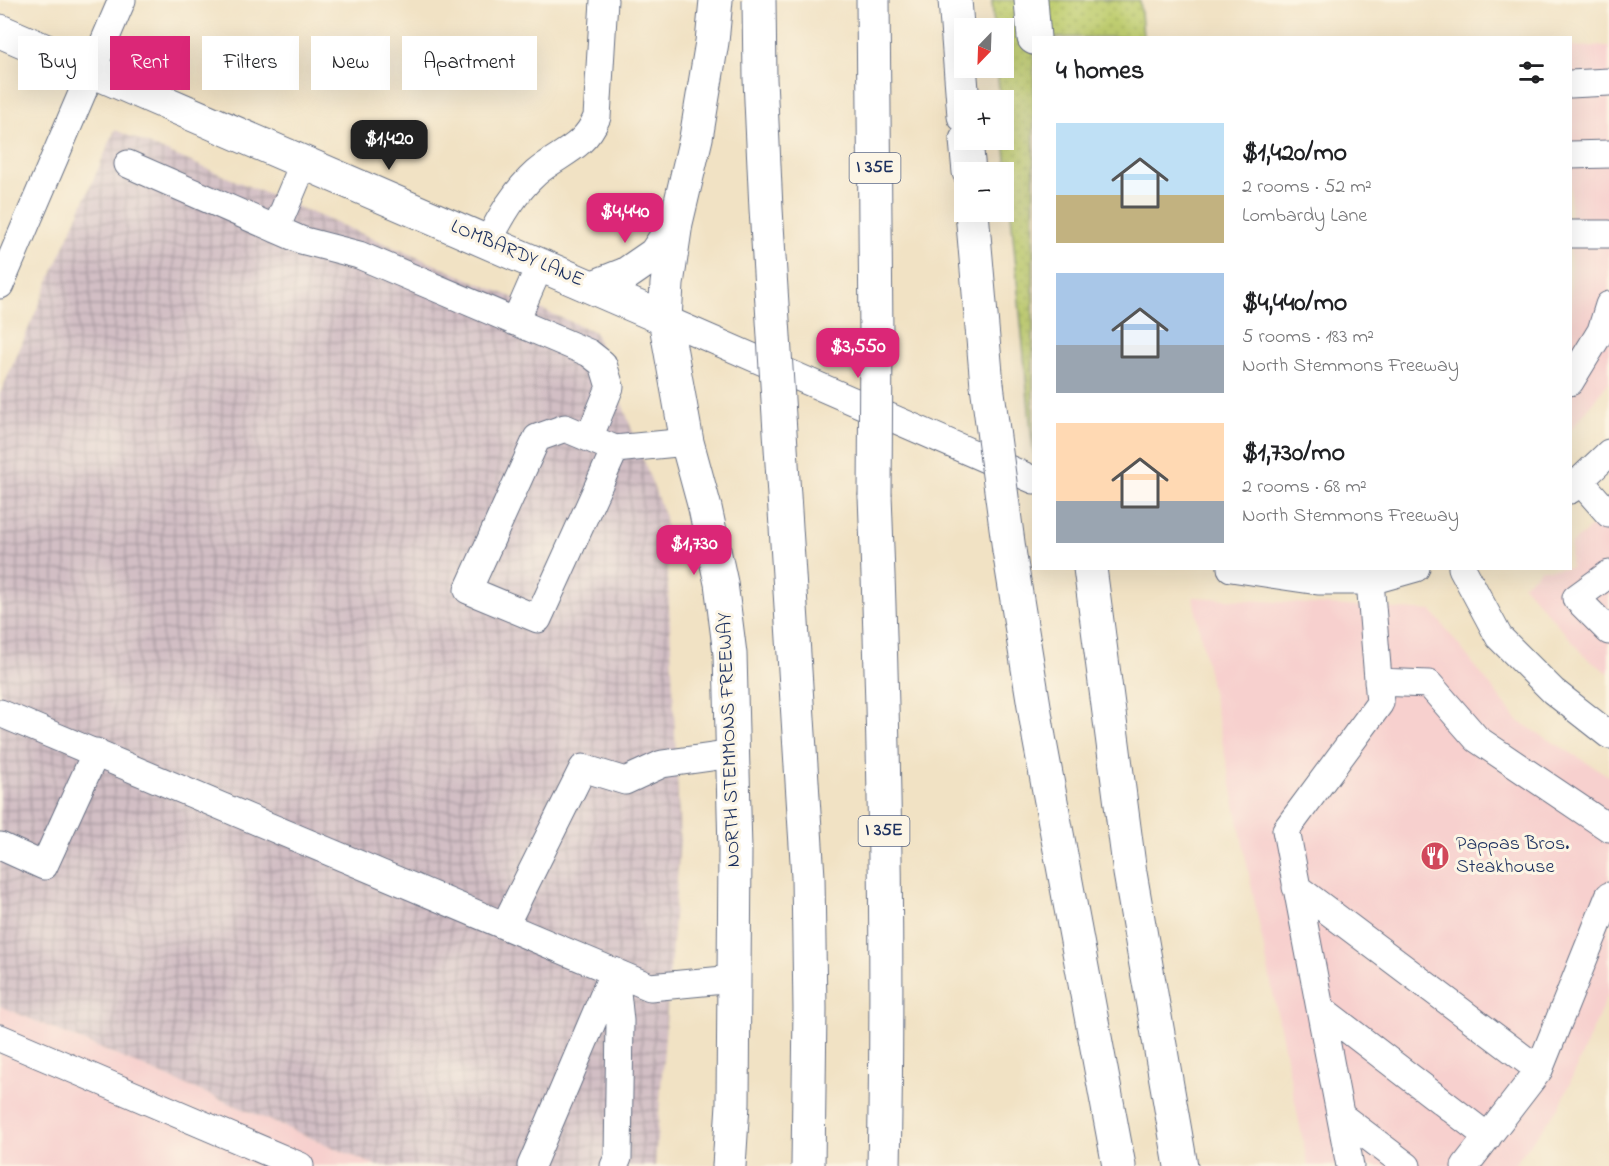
<!DOCTYPE html>
<meta charset="utf-8">
<style>
:root{--surface:#fff;--page:#f6f6f6;--text:#202124;--muted:#757577;--accent:#db2777}
body{margin:0;font-family:"Indie Flower",sans-serif;background:var(--page);color:var(--text);height:100vh;display:flex;flex-direction:column;font-size:22px;white-space:nowrap}
*{box-sizing:border-box;margin:0}
p{font-size:20px;color:var(--muted)}
.icon{flex:none;width:33px;height:33px;fill:none;stroke:currentColor;stroke-width:2;stroke-linecap:round;stroke-linejoin:round}
.map{position:relative;flex:1;overflow:hidden}
.details{position:absolute;left:1032px;top:36px;width:540px;height:534px;display:flex;flex-direction:column;background:var(--surface);border-radius:0px;box-shadow:0 6px 24px #0002}
.details>*{flex:none}
.top-card{position:absolute;left:18px;top:36px;width:570px;height:54px;display:flex;gap:12px}
.needle{width:39px;rotate:203deg}
.tools{position:absolute;left:954px;top:18px;display:grid;gap:12px}
.tools a{display:grid;place-items:center;width:60px;height:60px;border-radius:0px;background:var(--surface);box-shadow:0 6px 24px #0002;font-size:30px}
.price{position:absolute;translate:-50% -51px;padding:0 14px;border-radius:12px;background:var(--accent);color:#fff;font-size:20px;line-height:39px;filter:drop-shadow(0 2px 3px #0008)}
.price::after{content:'';position:absolute;left:50%;top:36px;width:18px;height:14px;margin-left:-9px;background:inherit;clip-path:polygon(0 0,100% 0,50% 100%)}
.price.active{background:#222;color:#fff}
ul{padding:0;list-style:none}
li{display:flex;align-items:center;gap:18px;height:150px;padding:0 24px}
li span{display:grid;place-items:center;flex:none;width:168px;height:120px;border-radius:0px;color:#555}
li>.icon{margin-inline-start:auto}
span .icon{width:72px;height:72px;fill:#fffc;stroke-width:1}
li b{font-size:26px}
h2{display:flex;justify-content:space-between;align-items:center;height:72px;padding:0 24px;font-size:26px}
.pill{padding:0 21px;border-radius:0px;background:var(--surface);box-shadow:0 6px 24px #0002;font-size:21px;line-height:54px}
.pill.active{background:var(--accent);color:#fff}
.map>svg:first-child{display:block}
.built{fill:#f7d0ce}
.industrial{fill:url(#industrial-grid)}
.grass{fill:url(#grass-dots);stroke:#6e7e68;stroke-width:1.5}
.lines{fill:none;stroke-linecap:round;stroke-linejoin:round}
.minor-casing{stroke:#666e82;stroke-width:29}
.major-casing{stroke:#666e82;stroke-width:35}
.highway-casing{stroke:#666e82;stroke-width:35}
.minor{stroke:#fff;stroke-width:27}
.major{stroke:#fff;stroke-width:33}
.highway{stroke:#fff;stroke-width:33}
.highway-bridge-casing{stroke:#666e82;stroke-width:35;stroke-linecap:butt}
.highway-bridge{stroke:#fff;stroke-width:33}
.labels{text-anchor:middle;dominant-baseline:central;stroke-width:6;stroke-linejoin:round;paint-order:stroke}
.shield{fill:#fcf5e5;stroke:#5e6a86;stroke-width:1.5}
.shield-label{font-size:18px;font-weight:bold;fill:#1b2f5e}
.street-label{font-size:20px;fill:#1b2f5e;stroke:#fcf5e5}
.poi-label{font-size:20px;fill:#1b2f5e;stroke:#fcf5e5;text-anchor:start}
</style>
<div class="map">
<svg width="1609" height="1166" viewBox="0 0 1609 1166">
<defs>
<pattern id="industrial-grid" width="8" height="8" patternUnits="userSpaceOnUse" patternTransform="scale(1.5)"><rect width="8" height="8" fill="#d2bec4"/><path d="M0 4h8M4 0v8" fill="none" stroke="#aa9ba2"/></pattern>
<pattern id="grass-dots" width="8" height="8" patternUnits="userSpaceOnUse" patternTransform="scale(1.5)"><rect width="8" height="8" fill="#c0ce71"/><path d="M2 2h.1M6 6h.1" fill="none" stroke="#a4b164" stroke-width="1.8" stroke-linecap="round"/></pattern>
</defs>
<rect width="100%" height="100%" fill="#fcf5e5"/>
<filter id="ink" filterUnits="userSpaceOnUse"><feTurbulence type="fractalNoise" baseFrequency=".0167" numOctaves="2"/><feDisplacementMap in="SourceGraphic" scale="12" xChannelSelector="R" yChannelSelector="G"/><feConvolveMatrix kernelMatrix="1 2 1 2 8 2 1 2 1" color-interpolation-filters="sRGB"/></filter>
<filter id="wash" filterUnits="userSpaceOnUse"><feTurbulence type="fractalNoise" baseFrequency=".008" numOctaves="4" result="noise"/><feDisplacementMap in="SourceGraphic" scale="24" xChannelSelector="R" yChannelSelector="G"/><feGaussianBlur stdDeviation="1.35" result="paint"/><feColorMatrix in="noise" values="0 0 0 0 0 0 0 0 0 0 0 0 0 0 0 0 0 1.4 0 .05"/><feComposite in="paint" operator="in"/></filter>
<g filter="url(#wash)">
<rect width="100%" height="100%" fill="#f1e2c4"/>
<path class="built" d="M 1609,46 L 1609,382 L 1571,430 L 1570,47 Z
M 1609,512 L 1609,673 L 1588,659 L 1523,585 L 1542,569 L 1570,568 L 1571,544 Z
M 1193,597 L 1432,611 L 1518,721 L 1609,776 L 1609,992 L 1560,1106 L 1513,1166 L 1308,1166 Z
M 0,1006 L 377,1166 L 0,1166 Z"/>
<path class="industrial" d="M 115,130 L 595,332 L 665,517 L 680,840 L 655,1166 L 377,1166 L 0,1006 L 0,394 Z"/>
<path class="grass" d="M 992,0 L 1140,0 L 1143,37 L 1034,38 L 1033,454 L 1004,137 L 1004,100 L 1000,100 L 997,68 L 1004,68 L 1004,28 L 994,28 Z"/>
</g>
<g filter="url(#ink)">
<g class="lines">
<g class="minor-casing">
<path id="minor" d="M 1570,84 L 1609,82
M 1570,155 L 1609,154
M 128,164 L 301,240 L 359,255 L 589,353 L 603,364 L 610,387 L 589,438
M 276,229 L 304,162
M 1570,234 L 1609,234
M 488,242 C 501,216 514,193 536,173 C 559,153 584,149 597,117 L 604,0
M 0,285 L 122,0
M 665,319 L 1034,480
M 515,322 L 540,265
M 1570,382 L 1601,331 L 1609,305
M 615,449 L 538,619 L 468,590 L 537,438 L 565,428 L 615,449 L 687,442
M 1580,481 L 1609,514
M 1570,490 L 1609,453
M 1231,568 L 1318,581 L 1370,581 L 1416,568
M 1462,568 L 1499,637 L 1553,691 L 1609,735
M 1609,574 L 1576,598 L 1609,631
M 1378,682 L 1429,684 L 1477,739 L 1609,828
M 0,713 L 650,987 L 734,979
M 0,846 L 44,866 L 96,752
M 1296,887 L 1539,1070
M 505,925 L 583,768 L 625,781 L 662,764 L 733,754
M 1320,1008 L 1488,1137
M 0,1038 L 300,1166
M 1341,1116 L 1407,1166
M 531,1166 L 614,971
M 614,1166 L 618,1158 L 620,1021 L 615,973
M 1350,1166 L 1286,830 L 1380,703 L 1370,581
M 1465,1166 L 1539,1070 L 1609,896"/>
</g>
<g class="major-casing">
<path id="major" d="M 716,0 L 712,42 L 696,138 L 676,223 L 667,284 L 665,319 L 687,442 L 705,508 L 721,583 L 730,654 L 735,850 L 733,1104 L 729,1166
M 0,31 L 665,319
M 593,287 L 626,274 L 655,254 L 675,224"/>
</g>
<g class="highway-casing">
<path id="highway" d="M 873,0 L 876,335
M 955,0 L 964,116
M 1031,0 L 1034,38
M 966,140 L 969,172
M 972,212 L 987,385
M 875,496 C 884,719 889,943 884,1166
M 1009,550 L 1039,737 L 1119,1166
M 1090,568 L 1130,873 L 1181,1166"/>
</g>
<use href="#minor" class="minor"/>
<use href="#major" class="major"/>
<use href="#highway" class="highway"/>
<g class="highway-bridge-casing">
<path id="highway-bridge" d="M 759,0 L 760,79 L 766,209 L 808,877 L 810,1009 L 808,1166
M 987,385 L 1009,550
M 875,496 L 876,335"/>
</g>
<use href="#highway-bridge" class="highway-bridge"/>
</g>
</g>
<defs>
<g id="restaurant-disc" transform="scale(1.5)"><circle r="9.5" fill="#d1495b" stroke="#fcf5e5"/><path d="M-5-6h1v4h1v-4h1v4h1v-4h1v5L-1.5 .5V6h-2V.5L-5-1ZM5-6V6H3V1.5H1.5Q1.5-4 5-6Z" fill="#fff"/></g>
</defs>
<g fill-rule="evenodd">
<use href="#restaurant-disc" x="1435" y="856"/>
</g>
<g class="labels">
<g class="shield">
<rect x="849.5" y="153" width="51" height="30" rx="4.5"/>
<rect x="858.5" y="816" width="51" height="30" rx="4.5"/>
</g>
<g class="shield-label">
<text x="875" y="168">I 35E</text>
<text x="884" y="831">I 35E</text>
</g>
<g class="street-label">
<text transform="translate(517 254) rotate(23)">LOMBARDY LANE</text>
<text transform="translate(730 740) rotate(-92)">NORTH STEMMONS FREEWAY</text>
</g>
<g class="poi-label">
<text x="1456" y="844">Pappas Bros.<tspan x="1456" dy="23">Steakhouse</tspan></text>
</g>
</g>
</svg>
<div class="tools">
<a><svg class="needle" viewBox="-14 -14 28 28"><path d="M0-13l5 13h-10z" fill="#e53935"/><path d="M0 13l5-13h-10z" fill="#757577"/></svg></a>
<a>+</a>
<a>−</a>
</div>
<b class="price active" style="left:389px;top:171px">$1,420</b>
<b class="price" style="left:625px;top:244px">$4,440</b>
<b class="price" style="left:858px;top:379px">$3,550</b>
<b class="price" style="left:694px;top:576px">$1,730</b>
<div class="top-card">
<a class="pill">Buy</a>
<a class="pill active">Rent</a>
<a class="pill">Filters</a>
<a class="pill">New</a>
<a class="pill">Apartment</a>
</div>
<section class="details">
<h2>4 homes<svg class="icon" aria-label="filters" viewBox="0 0 24 24"><path d="M4 7h16M4 17h16"/><circle cx="9" cy="7" r="2"/><circle cx="15" cy="17" r="2"/></svg></h2>
<ul>
<li><span style="background:linear-gradient(#bfe0f5 60%,#c2b280 0)"><svg class="icon" aria-label="home" viewBox="0 0 24 24"><path d="M3 11l9-7 9 7M6 9v11h12V9"/></svg></span><div><b>$1,420/mo</b><p>2 rooms · 52 m²</p><p>Lombardy Lane</p></div></li>
<li><span style="background:linear-gradient(#a9c7e8 60%,#9aa5b1 0)"><svg class="icon" aria-label="home" viewBox="0 0 24 24"><path d="M3 11l9-7 9 7M6 9v11h12V9"/></svg></span><div><b>$4,440/mo</b><p>5 rooms · 183 m²</p><p>North Stemmons Freeway</p></div></li>
<li><span style="background:linear-gradient(#ffd9b3 65%,#9aa5b1 0)"><svg class="icon" aria-label="home" viewBox="0 0 24 24"><path d="M3 11l9-7 9 7M6 9v11h12V9"/></svg></span><div><b>$1,730/mo</b><p>2 rooms · 68 m²</p><p>North Stemmons Freeway</p></div></li>
</ul>
</section>
</div>
